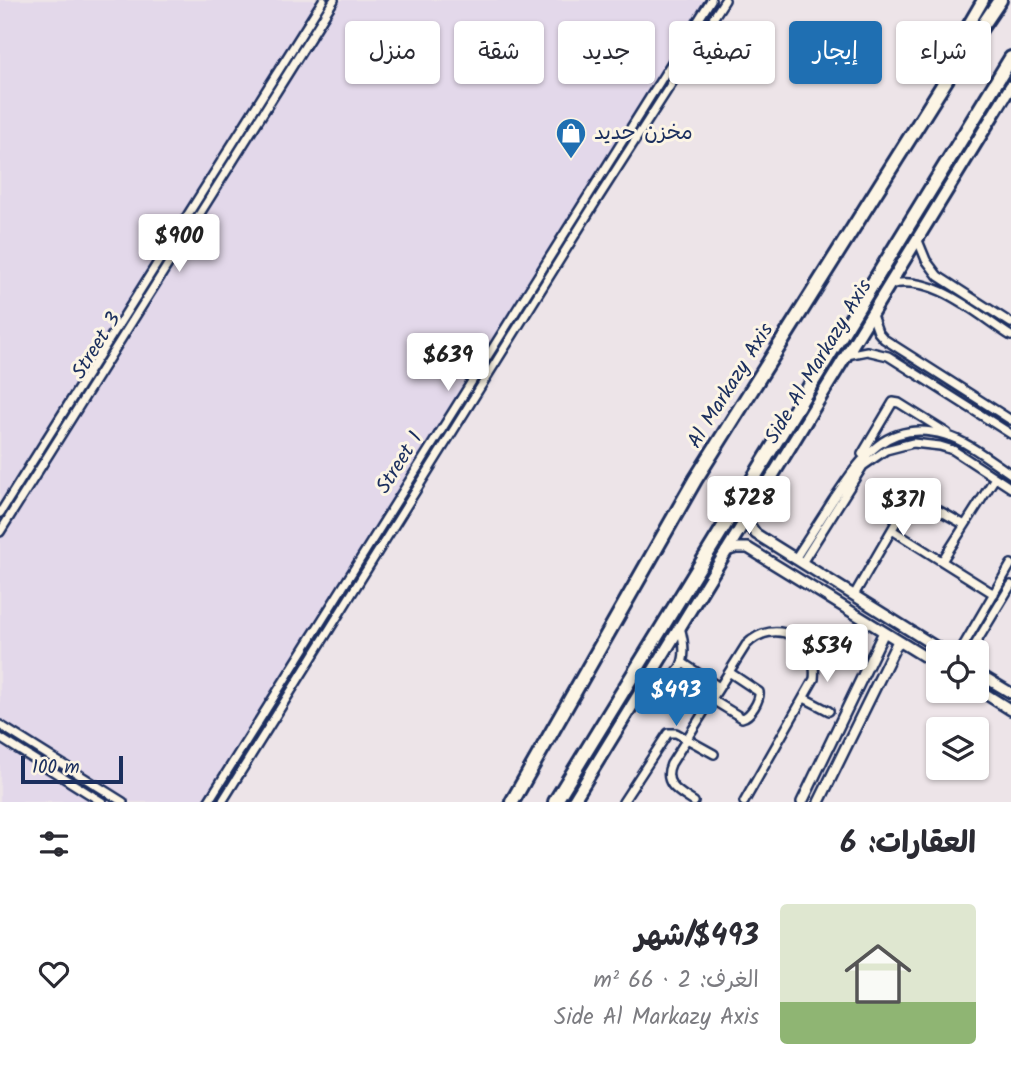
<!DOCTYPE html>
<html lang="ar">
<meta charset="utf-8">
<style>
:root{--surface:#fff;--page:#f7f7f7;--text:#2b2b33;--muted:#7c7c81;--accent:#1f6fb2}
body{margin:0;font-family:Kalam,"Playpen Sans Arabic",sans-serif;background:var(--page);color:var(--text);direction:rtl;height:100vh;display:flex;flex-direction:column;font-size:26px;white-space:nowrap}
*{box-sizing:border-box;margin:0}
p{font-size:23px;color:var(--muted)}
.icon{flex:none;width:38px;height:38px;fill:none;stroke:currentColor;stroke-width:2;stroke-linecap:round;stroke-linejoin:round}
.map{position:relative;height:802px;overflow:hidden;direction:ltr}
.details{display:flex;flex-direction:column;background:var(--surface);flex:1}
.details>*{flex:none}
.top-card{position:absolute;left:21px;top:21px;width:970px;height:63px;direction:rtl;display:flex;gap:14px}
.controls{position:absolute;left:926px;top:640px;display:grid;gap:14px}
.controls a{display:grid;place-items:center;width:63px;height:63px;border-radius:7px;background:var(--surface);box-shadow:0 2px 5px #0004;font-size:35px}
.scale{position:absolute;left:21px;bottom:18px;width:102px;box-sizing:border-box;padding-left:7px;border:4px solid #1b2f5e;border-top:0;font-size:19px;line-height:24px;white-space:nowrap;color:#1b2f5e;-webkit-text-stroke:5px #fcf5e5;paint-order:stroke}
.price{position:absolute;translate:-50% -60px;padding:0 16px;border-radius:7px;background:#fff;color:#222;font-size:23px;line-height:46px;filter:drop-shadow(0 2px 4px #0008)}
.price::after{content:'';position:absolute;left:50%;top:42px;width:21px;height:16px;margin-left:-10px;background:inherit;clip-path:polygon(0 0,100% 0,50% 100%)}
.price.active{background:var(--accent);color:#fff}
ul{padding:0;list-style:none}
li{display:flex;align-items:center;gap:21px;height:175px;padding:0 35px}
li span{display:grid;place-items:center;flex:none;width:196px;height:140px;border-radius:7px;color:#555}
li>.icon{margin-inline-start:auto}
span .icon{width:84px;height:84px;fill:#fffc;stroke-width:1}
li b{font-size:30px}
h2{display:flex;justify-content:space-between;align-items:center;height:84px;padding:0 35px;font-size:30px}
.tag{padding:0 24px;border-radius:7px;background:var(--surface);box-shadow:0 2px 5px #0004;font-size:24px;line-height:63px}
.tag.active{background:var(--accent);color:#fff}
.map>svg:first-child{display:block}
.built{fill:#e3d8ea}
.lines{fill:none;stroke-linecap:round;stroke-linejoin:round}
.minor-casing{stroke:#1b2f5e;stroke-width:12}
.tertiary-casing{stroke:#1b2f5e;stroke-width:14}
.secondary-casing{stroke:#1b2f5e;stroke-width:16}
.trunk-casing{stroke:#1b2f5e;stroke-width:18}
.minor{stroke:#fcf5e5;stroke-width:7}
.tertiary{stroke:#fcf5e5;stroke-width:9}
.secondary{stroke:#fcf5e5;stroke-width:10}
.trunk{stroke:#fcf5e5;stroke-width:12}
.labels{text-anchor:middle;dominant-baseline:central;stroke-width:6;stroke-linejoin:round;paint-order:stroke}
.poi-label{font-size:21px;fill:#1b2f5e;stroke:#fcf5e5;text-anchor:start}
.street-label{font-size:21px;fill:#1b2f5e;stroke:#fcf5e5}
</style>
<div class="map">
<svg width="1011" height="802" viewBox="0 0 1011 802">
<rect width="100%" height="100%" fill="#ede4e8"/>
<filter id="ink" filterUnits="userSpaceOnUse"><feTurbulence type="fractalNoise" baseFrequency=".0143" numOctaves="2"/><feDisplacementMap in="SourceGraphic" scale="14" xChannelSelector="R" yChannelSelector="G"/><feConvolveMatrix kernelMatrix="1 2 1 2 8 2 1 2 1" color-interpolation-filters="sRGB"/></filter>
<g filter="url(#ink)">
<path class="built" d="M 0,0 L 719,0 L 214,802 L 0,802 Z"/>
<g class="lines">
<g class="minor-casing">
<path id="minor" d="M 917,238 L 926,260 L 938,276 L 1011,323
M 889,285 C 933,273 975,313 1011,336
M 872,315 L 878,332 L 884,339 L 1011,420
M 847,355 L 867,351 L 888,356 L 1011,434
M 862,454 L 893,402 L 899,403 L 947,433
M 0,513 L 323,0
M 892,530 L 994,594
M 0,532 L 334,0
M 795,559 C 808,539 821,519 833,500 C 861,458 887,418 945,435 C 969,442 991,461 1011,474
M 942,561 L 995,478
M 802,563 L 863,466 L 886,450 L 913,443 L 940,446 L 953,450 L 1011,488
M 854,595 L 905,507 L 912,501 L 920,500 L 965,525
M 959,653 L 1011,564
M 970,653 L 1011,585
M 683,663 L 719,687
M 678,672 L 715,693
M 642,689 C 680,679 691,665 680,627
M 804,698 L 829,711
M 711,699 L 742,718 C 751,716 760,700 759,692 L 729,672
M 0,725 L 123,802
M 0,738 L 102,802
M 208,802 L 711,0
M 222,802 L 595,203 L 725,0
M 623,802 L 668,733 L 676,733 L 714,754
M 694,802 C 679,792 662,784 671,764 L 746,645 C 774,616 819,638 814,679 L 744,802"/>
</g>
<g class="tertiary-casing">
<path id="tertiary" d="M 747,516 L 750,526 L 756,534 L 946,653
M 726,551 L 736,548 L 748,548 L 938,665
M 976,672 L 1011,693
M 976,688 L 1011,710
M 802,802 L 884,632
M 819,802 L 898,641"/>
</g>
<g class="secondary-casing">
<path id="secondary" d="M 948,77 L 951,55 L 983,0
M 573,802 L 1011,86"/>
</g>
<g class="trunk-casing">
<path id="trunk" d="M 512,802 L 695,480 L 948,77 L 1000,0
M 555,802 L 1011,58"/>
</g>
<use href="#minor" class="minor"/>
<use href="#tertiary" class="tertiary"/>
<use href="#secondary" class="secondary"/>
<use href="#trunk" class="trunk"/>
</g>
</g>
<defs>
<g id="shop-pin" transform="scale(1.575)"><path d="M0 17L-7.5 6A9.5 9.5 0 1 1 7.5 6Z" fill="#1f6fb2" stroke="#fcf5e5"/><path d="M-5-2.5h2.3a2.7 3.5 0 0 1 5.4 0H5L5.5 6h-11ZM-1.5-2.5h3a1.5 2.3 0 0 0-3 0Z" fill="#fff"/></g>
</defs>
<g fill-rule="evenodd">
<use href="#shop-pin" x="571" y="133"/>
</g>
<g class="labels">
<g class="poi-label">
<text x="594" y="133">مخزن حديد</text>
</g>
<g class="street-label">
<text transform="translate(97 346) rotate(-58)">Street 3</text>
<text transform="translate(819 362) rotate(-59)">Side Al Markazy Axis</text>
<text transform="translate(731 386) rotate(-58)">Al Markazy Axis</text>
<text transform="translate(400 463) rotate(-58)">Street 1</text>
</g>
</g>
</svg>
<div class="controls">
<a><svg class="icon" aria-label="locate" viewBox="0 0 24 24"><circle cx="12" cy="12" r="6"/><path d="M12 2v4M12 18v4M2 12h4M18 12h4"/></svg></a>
<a><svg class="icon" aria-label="layers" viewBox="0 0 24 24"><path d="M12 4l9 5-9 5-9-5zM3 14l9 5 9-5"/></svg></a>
</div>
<div class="scale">100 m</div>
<b class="price" style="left:179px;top:274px">$900</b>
<b class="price" style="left:448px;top:393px">$639</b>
<b class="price" style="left:749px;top:536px">$728</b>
<b class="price" style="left:903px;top:538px">$371</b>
<b class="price" style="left:827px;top:684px">$534</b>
<b class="price active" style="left:676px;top:728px">$493</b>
<div class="top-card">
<a class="tag">شراء</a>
<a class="tag active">إيجار</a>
<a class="tag">تصفية</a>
<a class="tag">جديد</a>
<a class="tag">شقة</a>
<a class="tag">منزل</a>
</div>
</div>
<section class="details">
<h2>العقارات: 6<svg class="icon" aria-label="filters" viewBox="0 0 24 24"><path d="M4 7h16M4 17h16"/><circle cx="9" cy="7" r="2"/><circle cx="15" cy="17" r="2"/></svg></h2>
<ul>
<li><span style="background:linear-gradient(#dfe7d0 70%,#8fb573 0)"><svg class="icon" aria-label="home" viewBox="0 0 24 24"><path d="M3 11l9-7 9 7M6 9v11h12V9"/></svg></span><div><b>$493/شهر</b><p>الغرف: 2 · 66 m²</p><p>Side Al Markazy Axis</p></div><svg class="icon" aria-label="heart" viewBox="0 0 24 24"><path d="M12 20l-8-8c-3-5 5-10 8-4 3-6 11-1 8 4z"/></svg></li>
</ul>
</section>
